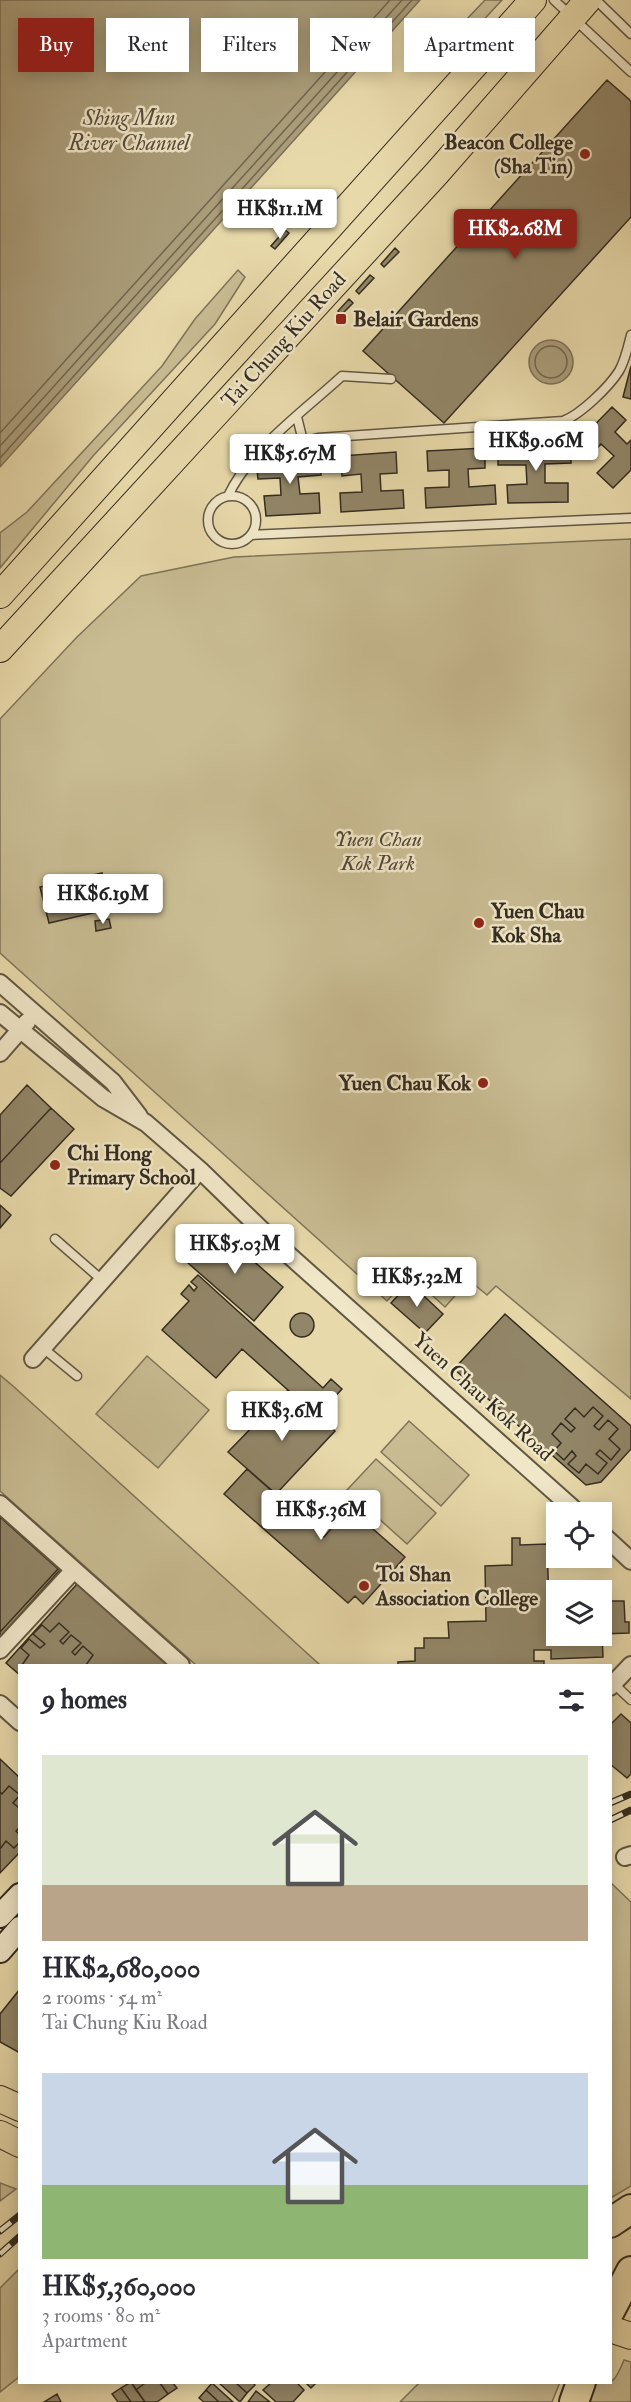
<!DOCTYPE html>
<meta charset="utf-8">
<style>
:root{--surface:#fff;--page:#f2f2f3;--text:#2b2b33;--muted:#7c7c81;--accent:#8f2418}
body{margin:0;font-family:"IM FELL Double Pica",serif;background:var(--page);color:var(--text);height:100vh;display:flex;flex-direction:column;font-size:22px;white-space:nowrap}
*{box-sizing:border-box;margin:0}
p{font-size:20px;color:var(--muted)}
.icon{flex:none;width:33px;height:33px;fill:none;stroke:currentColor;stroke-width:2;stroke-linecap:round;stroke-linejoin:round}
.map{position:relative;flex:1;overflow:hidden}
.drawer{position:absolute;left:18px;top:1664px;width:594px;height:720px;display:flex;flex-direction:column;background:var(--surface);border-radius:0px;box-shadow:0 3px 15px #0003}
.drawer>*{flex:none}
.guide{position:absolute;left:18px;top:18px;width:596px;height:54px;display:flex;gap:12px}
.fabs{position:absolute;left:546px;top:1502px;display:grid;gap:12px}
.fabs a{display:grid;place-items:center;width:66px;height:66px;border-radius:0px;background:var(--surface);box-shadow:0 3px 15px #0003;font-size:30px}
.price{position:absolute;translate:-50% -51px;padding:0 14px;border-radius:6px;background:#fff;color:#222;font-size:20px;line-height:39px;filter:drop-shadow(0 2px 3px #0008)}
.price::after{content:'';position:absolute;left:50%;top:36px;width:18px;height:14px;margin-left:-9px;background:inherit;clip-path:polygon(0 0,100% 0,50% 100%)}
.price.selected{background:var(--accent);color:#fff}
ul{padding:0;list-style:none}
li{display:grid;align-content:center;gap:12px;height:318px;padding:0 24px}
li span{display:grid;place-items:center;height:186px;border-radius:0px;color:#555}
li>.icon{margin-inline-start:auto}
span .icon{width:108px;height:108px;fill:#fffc;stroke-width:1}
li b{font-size:26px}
h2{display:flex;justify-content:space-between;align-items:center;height:72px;padding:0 24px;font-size:26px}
.tag{padding:0 21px;border-radius:0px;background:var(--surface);box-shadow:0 3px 15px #0003;font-size:21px;line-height:54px}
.tag.selected{background:var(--accent);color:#fff}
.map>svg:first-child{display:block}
.green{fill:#c9bc93;stroke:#7e745a;stroke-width:1.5}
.water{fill:#ab9e7b;stroke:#7b7057;stroke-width:1.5}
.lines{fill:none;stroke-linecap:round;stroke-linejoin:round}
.shore{stroke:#70654e;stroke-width:1.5}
.building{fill:#928668;stroke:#342c20;stroke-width:1.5}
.lane-casing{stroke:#615742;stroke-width:11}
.street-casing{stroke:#615742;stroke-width:20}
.secondary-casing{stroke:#342c20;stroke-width:26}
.primary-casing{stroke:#342c20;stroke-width:28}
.highway-casing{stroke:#342c20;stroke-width:32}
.lane{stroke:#f0e6c8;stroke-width:8}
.street{stroke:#f0e6c8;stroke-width:16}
.secondary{stroke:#f0e6c8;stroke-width:22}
.primary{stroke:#e8d9aa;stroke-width:26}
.highway{stroke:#e8d9aa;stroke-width:28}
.rail-casing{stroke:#342c20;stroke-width:7}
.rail{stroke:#f0e6c8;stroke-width:4.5;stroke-dasharray:14;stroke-linecap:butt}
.poi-dot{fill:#8f2418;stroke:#f0e6c8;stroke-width:2}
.labels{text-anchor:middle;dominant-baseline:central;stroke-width:5;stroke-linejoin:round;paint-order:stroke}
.poi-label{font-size:21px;font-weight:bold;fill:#342c20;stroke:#f0e6c8;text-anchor:start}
.street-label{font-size:21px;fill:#342c20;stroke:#f0e6c8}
.park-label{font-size:21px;font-style:italic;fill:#524937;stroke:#f0e6c8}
.water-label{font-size:22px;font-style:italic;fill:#584e3b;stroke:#f0e6c8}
</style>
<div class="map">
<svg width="631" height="2402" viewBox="0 0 631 2402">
<rect width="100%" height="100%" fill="#e8d9aa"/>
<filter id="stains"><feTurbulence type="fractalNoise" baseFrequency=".00333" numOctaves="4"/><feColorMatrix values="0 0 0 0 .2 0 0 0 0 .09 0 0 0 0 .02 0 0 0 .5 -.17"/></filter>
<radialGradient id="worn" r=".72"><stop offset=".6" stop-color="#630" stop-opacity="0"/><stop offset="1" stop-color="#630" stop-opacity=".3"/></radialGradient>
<path class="green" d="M 485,0 L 502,0 L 477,27 L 467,19 Z
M 238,270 L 245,277 L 215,324 L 93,456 L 0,568 L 0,533 L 27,512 L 162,366 L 195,319 Z
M 631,539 L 631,1399 L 496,1286 L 487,1295 L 469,1280 L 445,1307 L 410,1275 L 387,1301 L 0,953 L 0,719 L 77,637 L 141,576 L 234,557 Z
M 147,1356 L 209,1410 L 158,1468 L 96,1414 Z
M 0,1375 L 13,1386 L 320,1665 L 196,1665 L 0,1491 Z
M 409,1421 L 469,1475 L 441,1506 L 381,1452 Z
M 376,1459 L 436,1513 L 407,1544 L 347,1490 Z
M 611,1883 L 631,1902 L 631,2186 L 611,2198 Z
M 0,2183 L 16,2189 L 0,2201 Z
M 19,2269 L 19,2377 L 0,2392 L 0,2288 Z
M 624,2360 L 631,2362 L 631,2402 L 582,2402 L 588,2382 C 613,2382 613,2387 624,2360 Z
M 420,2382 L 560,2382 L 552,2402 L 400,2402 Z"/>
<path class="water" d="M 0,0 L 420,0 L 0,467 Z
M529 362a22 22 0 1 1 44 0a22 22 0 1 1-44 0Z"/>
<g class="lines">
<path class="shore" d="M535 362a16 16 0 1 1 32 0a16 16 0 1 1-32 0Z
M 0,433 L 390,0
M 0,446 L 402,0
M 0,458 L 412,0"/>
</g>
<path class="building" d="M 607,80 L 631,101 L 631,217 L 444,423 L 363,351 Z
M 309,204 L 313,207 L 299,223 L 295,220 Z
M 285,230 L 289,233 L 275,249 L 271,246 Z
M 395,248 L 399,252 L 384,267 L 381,264 Z
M 370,275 L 374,278 L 359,294 L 356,291 Z
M 349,299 L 353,303 L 341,315 L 338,311 Z
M 631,366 L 631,399 L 623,397 Z
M 612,407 L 626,420 L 615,432 L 627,444 L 631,440 L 631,470 L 613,488 L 597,473 L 614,456 L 601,444 L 587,459 L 574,446 Z
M 570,444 L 571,463 L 545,464 L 545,483 L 568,483 L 568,502 L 508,503 L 507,485 L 527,484 L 526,465 L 498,465 L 498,446 Z
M 485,448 L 485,468 L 468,469 L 469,487 L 495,485 L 496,504 L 426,508 L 425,488 L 449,487 L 449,470 L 428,471 L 427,451 Z
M 396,452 L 397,473 L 380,474 L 381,491 L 403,490 L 404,508 L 341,512 L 340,493 L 362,492 L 361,474 L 342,476 L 341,456 Z
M 320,456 L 321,475 L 298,477 L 300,494 L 319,493 L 320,513 L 266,516 L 264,496 L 281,495 L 280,478 L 258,479 L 256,461 Z
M 102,873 L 110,909 L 49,923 L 40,887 Z
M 109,919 L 111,928 L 96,931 L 95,921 Z
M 27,1085 L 51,1108 L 0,1163 L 0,1115 Z
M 51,1108 L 74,1129 L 11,1196 L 0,1188 L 0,1163 Z
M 0,1205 L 11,1215 L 0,1228 Z
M 217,1229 L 283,1287 L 254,1321 L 188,1263 Z
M 198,1275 L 323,1388 L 331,1379 L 342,1389 L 317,1416 L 242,1349 L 216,1378 L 162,1330 L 189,1301 L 181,1294 L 189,1285 L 194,1291 L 197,1287 L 191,1282 Z
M 410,1283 L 443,1314 L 425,1333 L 391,1303 Z
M290 1325a12 12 0 1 1 24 0a12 12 0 1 1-24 0Z
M 505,1314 L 631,1426 L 631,1449 L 601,1482 L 586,1485 L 454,1369 Z
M 288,1390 L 335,1431 L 276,1494 L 228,1452 Z
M 593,1407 L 603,1416 L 594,1426 L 599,1430 L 608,1420 L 618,1429 L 609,1439 L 620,1449 L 611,1460 L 600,1450 L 596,1454 L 607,1463 L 598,1474 L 586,1464 L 579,1473 L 568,1464 L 576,1456 L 572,1451 L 564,1460 L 554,1451 L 561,1443 L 552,1434 L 561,1423 L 571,1432 L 575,1428 L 565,1419 L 575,1408 L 584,1417 Z
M 247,1469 L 324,1537 L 349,1508 L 405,1557 L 363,1604 L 355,1596 L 348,1603 L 224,1494 Z
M 0,1516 L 60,1570 L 0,1637 Z
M 0,1517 L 58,1569 L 0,1632 Z
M 0,1517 L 58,1569 L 0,1632 Z
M 512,1538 L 520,1538 L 520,1545 L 547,1544 L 549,1603 L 556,1603 L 556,1635 L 602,1635 L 602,1601 L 624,1601 L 625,1622 L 629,1622 L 629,1633 L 602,1634 L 603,1657 L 551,1659 L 551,1650 L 534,1650 L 534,1661 L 544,1661 L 544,1665 L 398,1665 L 398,1662 L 415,1661 L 415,1648 L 424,1648 L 424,1638 L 449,1638 L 448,1622 L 486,1621 L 485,1566 L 512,1565 Z
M 77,1584 L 95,1600 L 167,1665 L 20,1665 L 20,1675 L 6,1663 Z
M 59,1623 L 69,1632 L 60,1641 L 63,1644 L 71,1635 L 81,1643 L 72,1652 L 75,1655 L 83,1646 L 93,1655 L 86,1665 L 22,1665 L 29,1655 L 21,1648 L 29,1639 L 40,1648 L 45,1644 L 33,1634 L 42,1625 L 50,1632 Z
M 621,1714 L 631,1723 L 631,1774 L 627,1778 L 610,1764 L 610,1725 Z
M 0,1759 L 20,1778 L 20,1852 L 0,1873 Z
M 9,1786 L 20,1795 L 13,1803 L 18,1807 L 20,1805 L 20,1827 L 16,1831 L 20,1835 L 20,1842 L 14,1848 L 6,1841 L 0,1849 L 0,1792 L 2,1794 Z
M 20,1989 L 20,2053 L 0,2042 L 0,2014 Z
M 131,2382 L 136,2390 L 145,2402 L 131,2402 L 121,2388 Z
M 131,2382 L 159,2382 L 168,2394 L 157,2402 L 145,2402 Z
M 131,2382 L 144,2382 L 145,2383 L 136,2390 Z
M 159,2382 L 172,2382 L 177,2388 L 168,2394 Z
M 218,2382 L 235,2382 L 247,2393 L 240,2402 Z
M 235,2382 L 252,2382 L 255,2385 L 247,2393 Z
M 272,2382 L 296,2382 L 304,2390 L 293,2402 L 276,2402 L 263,2390 Z
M 305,2382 L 317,2382 L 311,2388 Z
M 212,2383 L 233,2402 L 219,2402 L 206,2390 Z
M 121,2388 L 131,2402 L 118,2402 L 112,2394 Z
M 206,2390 L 219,2402 L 204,2402 L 199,2398 Z
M 256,2391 L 270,2402 L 248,2402 Z
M 57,2394 L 61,2402 L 44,2402 Z"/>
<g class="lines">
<g class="lane-casing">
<path id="lane" d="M 554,0 L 631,72
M 596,0 L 631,34
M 297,417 L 303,441
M 252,459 L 290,445 L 318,438 L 563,421 C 580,415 609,387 619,371 C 625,361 628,347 631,335
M 228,496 C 250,449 304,411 342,376 L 391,379
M208 520a24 24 0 1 1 48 0a24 24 0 1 1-48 0Z
M 251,535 L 631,518
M 55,1239 L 102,1280
M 43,1348 L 77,1376
M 614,1684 L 631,1700"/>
</g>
<g class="street-casing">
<path id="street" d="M 0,983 L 113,1082 L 139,1116
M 0,1013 L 103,1098 L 146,1123 L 200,1170 L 272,1240 L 577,1512
M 0,1053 L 27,1022
M 33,1359 L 200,1170
M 0,1504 L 181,1665
M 602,1534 L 631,1561
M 0,1650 L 74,1570
M 610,1687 L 631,1665
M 0,1704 L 20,1722
M 625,1857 L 631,1855"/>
</g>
<g class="secondary-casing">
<path id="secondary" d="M 0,1916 L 20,1895
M 0,1951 L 20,1928"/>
</g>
<g class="primary-casing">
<path id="primary" d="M 0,595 L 533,0
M 0,649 L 437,173 L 588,0
M 0,2099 L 20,2108
M 0,2134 L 20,2144
M 610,2329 L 631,2336"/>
</g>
<g class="highway-casing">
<path id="highway" d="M 610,2223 L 631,2209
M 610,2311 L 631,2271
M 574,2402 L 581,2382"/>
</g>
<use href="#lane" class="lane"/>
<use href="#street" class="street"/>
<use href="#secondary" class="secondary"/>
<use href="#primary" class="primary"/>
<use href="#highway" class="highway"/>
<g class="rail-casing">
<path id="rail" d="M 610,1803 L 631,1794
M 610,1820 L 631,1810
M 0,2231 L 20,2215
M 0,2254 L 20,2236"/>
</g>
<use href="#rail" class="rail"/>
</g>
<g class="poi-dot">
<circle cx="585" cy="154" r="6"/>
<rect x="335" y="313" width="12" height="12" rx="3"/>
<circle cx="479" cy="923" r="6"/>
<circle cx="483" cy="1083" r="6"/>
<circle cx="55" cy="1165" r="6"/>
<circle cx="364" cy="1586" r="6"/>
</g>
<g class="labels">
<g class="poi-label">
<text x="573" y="142" text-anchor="end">Beacon College<tspan x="573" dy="24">(Sha Tin)</tspan></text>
<text x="353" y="319">Belair Gardens</text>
<text x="491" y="911">Yuen Chau<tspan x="491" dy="24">Kok Sha</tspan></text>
<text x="471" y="1083" text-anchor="end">Yuen Chau Kok</text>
<text x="67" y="1153">Chi Hong<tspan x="67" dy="24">Primary School</tspan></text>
<text x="376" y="1574">Toi Shan<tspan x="376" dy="24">Association College</tspan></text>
</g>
<g class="street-label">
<text transform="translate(284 340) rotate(-48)">Tai Chung Kiu Road</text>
<text transform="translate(483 1397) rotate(42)">Yuen Chau Kok Road</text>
</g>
<g class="park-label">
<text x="378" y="839">Yuen Chau<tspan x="378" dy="24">Kok Park</tspan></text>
</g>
<g class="water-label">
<text x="129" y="118">Shing Mun<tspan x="129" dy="25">River Channel</tspan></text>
</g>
</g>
<rect width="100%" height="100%" filter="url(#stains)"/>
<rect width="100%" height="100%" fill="url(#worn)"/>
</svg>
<div class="fabs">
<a><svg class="icon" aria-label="locate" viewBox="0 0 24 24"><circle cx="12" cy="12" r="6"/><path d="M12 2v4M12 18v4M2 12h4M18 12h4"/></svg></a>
<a><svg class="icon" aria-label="layers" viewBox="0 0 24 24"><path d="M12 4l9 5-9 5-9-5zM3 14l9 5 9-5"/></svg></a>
</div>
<b class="price" style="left:280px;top:240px">HK$11.1M</b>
<b class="price selected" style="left:515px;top:260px">HK$2.68M</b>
<b class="price" style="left:536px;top:472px">HK$9.06M</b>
<b class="price" style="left:290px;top:485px">HK$5.67M</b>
<b class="price" style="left:103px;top:925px">HK$6.19M</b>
<b class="price" style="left:235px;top:1275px">HK$5.03M</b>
<b class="price" style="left:417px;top:1308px">HK$5.32M</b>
<b class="price" style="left:282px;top:1442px">HK$3.6M</b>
<b class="price" style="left:321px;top:1541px">HK$5.36M</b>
<div class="guide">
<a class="tag selected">Buy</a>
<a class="tag">Rent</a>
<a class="tag">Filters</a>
<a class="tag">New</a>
<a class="tag">Apartment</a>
</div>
<section class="drawer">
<h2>9 homes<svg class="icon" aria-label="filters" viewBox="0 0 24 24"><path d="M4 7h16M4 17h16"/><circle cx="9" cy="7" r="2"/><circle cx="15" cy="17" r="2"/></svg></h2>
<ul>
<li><span style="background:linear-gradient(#dfe7d0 70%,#b9a48a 0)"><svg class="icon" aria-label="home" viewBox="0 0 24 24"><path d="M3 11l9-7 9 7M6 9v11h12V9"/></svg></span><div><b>HK$2,680,000</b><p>2 rooms · 54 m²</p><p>Tai Chung Kiu Road</p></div></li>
<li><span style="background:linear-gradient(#c9d6e8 60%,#8fb573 0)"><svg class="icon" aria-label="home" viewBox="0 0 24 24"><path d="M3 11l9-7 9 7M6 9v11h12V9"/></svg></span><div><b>HK$5,360,000</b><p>3 rooms · 80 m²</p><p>Apartment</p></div></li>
</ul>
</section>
</div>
